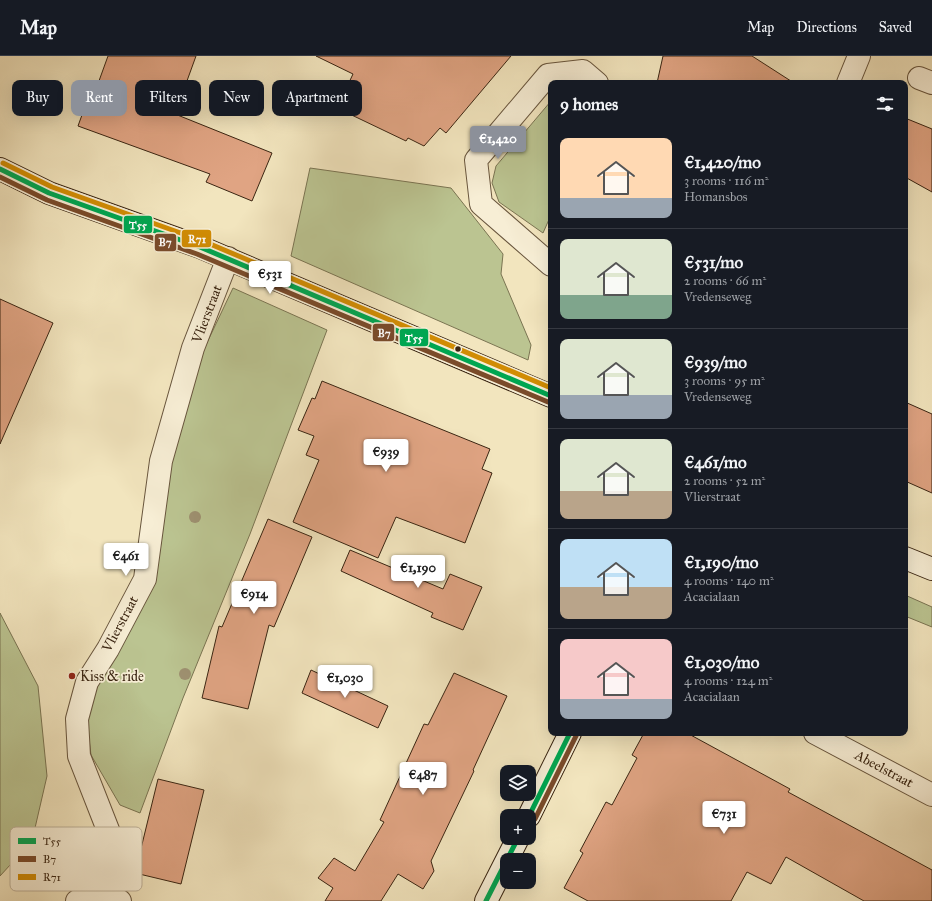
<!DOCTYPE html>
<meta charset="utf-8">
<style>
:root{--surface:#171b24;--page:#20242c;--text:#f1f3f6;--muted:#9ea1a6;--line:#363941;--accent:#8c9099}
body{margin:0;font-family:"IM FELL Great Primer",serif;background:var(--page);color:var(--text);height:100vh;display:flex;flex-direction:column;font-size:15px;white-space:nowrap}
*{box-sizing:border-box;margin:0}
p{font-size:13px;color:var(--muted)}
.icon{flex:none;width:22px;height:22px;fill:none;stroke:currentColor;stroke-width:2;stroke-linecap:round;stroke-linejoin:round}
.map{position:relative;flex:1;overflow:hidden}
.sheet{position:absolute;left:548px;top:24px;width:360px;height:656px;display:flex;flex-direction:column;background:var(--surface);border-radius:8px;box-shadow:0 4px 16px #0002}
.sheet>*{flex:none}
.hud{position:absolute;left:12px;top:24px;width:380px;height:36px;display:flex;gap:8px}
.fabs{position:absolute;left:500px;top:709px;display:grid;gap:8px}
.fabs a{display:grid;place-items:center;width:36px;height:36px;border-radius:8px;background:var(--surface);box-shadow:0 4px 16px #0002;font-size:20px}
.price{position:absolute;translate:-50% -34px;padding:0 9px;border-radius:4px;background:#fff;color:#222;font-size:13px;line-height:26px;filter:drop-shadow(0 1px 2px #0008)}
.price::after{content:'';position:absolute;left:50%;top:24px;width:12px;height:9px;margin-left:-6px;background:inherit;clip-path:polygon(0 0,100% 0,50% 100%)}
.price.current{background:var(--accent);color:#fff}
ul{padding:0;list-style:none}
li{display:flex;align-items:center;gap:12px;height:100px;padding:0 12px}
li+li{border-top:1px solid var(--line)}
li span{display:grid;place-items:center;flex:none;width:112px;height:80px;border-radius:8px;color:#555}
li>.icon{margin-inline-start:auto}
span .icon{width:48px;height:48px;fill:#fffc;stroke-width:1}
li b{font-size:17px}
h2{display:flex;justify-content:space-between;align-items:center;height:48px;padding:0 12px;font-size:17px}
.tag{padding:0 14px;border-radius:8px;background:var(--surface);box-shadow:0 4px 16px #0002;font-size:14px;line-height:36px}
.tag.current{background:var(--accent);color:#fff}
header{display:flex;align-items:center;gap:24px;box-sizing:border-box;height:56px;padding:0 20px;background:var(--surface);border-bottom:1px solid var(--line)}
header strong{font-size:19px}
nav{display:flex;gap:22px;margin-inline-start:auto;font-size:14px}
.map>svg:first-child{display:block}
.green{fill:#bbc491;stroke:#7a7452}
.building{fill:#e0a483;stroke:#3a2512}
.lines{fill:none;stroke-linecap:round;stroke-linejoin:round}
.street-casing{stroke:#68553d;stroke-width:24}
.secondary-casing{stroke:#3a2512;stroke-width:24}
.street{stroke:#f7eed5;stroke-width:22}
.secondary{stroke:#f7eed5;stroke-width:22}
.bus-1-casing{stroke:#f7eed5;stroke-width:8}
.bus-2-casing{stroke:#f7eed5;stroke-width:8}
.bus-3-casing{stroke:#f7eed5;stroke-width:8}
.bus-1{stroke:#00a651;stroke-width:5}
.bus-2{stroke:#7a4b2a;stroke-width:5}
.bus-3{stroke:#d18c04;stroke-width:5}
.tree{fill:#9e9171}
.bus-dot{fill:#3a2512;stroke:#f7eed5;stroke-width:1.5}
.poi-dot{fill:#8f2418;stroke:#f7eed5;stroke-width:1.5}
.labels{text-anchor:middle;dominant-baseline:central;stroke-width:3.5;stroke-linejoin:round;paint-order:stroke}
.street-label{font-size:14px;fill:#3a2512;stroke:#f7eed5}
.poi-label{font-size:14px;fill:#3a2512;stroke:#f7eed5;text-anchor:start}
.key{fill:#f7eed5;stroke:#beb29a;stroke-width:1}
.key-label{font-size:11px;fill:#3a2512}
.line-badge{stroke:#f7eed5;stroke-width:1.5}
.badge-label{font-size:11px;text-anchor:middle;font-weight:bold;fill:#fff}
</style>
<header>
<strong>Map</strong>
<nav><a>Map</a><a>Directions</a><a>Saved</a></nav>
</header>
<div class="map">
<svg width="932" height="845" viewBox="0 0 932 845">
<rect width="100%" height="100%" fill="#f2e5be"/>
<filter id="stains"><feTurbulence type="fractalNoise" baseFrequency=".005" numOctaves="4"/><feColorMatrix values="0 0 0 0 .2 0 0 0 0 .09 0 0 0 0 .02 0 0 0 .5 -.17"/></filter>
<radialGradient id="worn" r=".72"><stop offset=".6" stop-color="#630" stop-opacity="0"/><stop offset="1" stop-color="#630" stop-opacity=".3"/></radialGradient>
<path class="green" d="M 551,45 L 551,159 L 543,177 L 499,146 L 492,127 L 496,110 Z
M 310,112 L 451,132 L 503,198 L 501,218 L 531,289 L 528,304 L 291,200 Z
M 233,232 L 327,274 L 250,478 L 183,642 L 140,757 L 120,749 L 91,699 L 86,659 L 93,629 L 151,526 L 161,487 L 172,399 L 204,293 Z
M 905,539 L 932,551 L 932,571 L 905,560 Z
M 0,557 L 38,630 L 47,720 L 32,785 L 0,820 Z"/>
<path class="building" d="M 108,0 L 196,0 L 175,58 L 272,97 L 252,145 L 206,126 L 210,118 L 78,70 L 87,45 L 91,47 Z
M 316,0 L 511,0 L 446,77 L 440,72 L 424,90 L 408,82 L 406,85 L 337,52 L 353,18 Z
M 663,0 L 752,0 L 794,27 L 657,27 Z
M 905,62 L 932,73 L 932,136 L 905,121 Z
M 0,243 L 53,267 L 0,388 Z
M 322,325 L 490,393 L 482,413 L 492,417 L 465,487 L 396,461 L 378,502 L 293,466 L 319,404 L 306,399 L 314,380 L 298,374 L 312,342 L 315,343 Z
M 905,346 L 932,358 L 932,437 L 905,425 Z
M 268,463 L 312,481 L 274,571 L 269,569 L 248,653 L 202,642 L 219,570 L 222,571 Z
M 350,494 L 443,533 L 450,518 L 482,531 L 463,574 L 431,561 L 433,557 L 341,515 Z
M 311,614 L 388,650 L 378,672 L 302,637 Z
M 454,617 L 507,640 L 473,714 L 474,715 L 431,805 L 434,815 L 423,833 L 398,818 L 381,845 L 325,845 L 333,832 L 318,822 L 334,802 L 355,815 L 384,766 L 380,764 L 424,668 L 428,669 Z
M 644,677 L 687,677 L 790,733 L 788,736 L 932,814 L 932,845 L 864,845 L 786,801 L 771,828 L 747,816 L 731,845 L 588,845 L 564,832 L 583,797 L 580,795 L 606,746 L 612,749 L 637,702 L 632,699 Z
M 158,723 L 204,734 L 181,828 L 135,817 Z"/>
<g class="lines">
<g class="street-casing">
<path id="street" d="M 919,22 L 932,27
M 848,27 L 859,0
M 551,209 L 481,148 L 476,104 L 548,19 L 583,15 L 597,27
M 815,677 L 932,739
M 99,839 L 110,779 L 79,700 L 77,663 L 87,626 L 108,593 L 145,523 L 161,405 L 193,292 L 228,202
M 77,845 L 99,839 L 120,845"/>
</g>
<g class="secondary-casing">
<path id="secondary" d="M 0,113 L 49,137 L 200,191 L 551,340
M 905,502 L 932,513
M 529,760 L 570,677
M 486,845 L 518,782"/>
</g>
<use href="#street" class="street"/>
<use href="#secondary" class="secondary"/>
<g class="bus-1-casing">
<path id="bus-1" d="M 0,113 L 49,137 L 200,191 L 551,340
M 529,760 L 570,677
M 486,845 L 518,782"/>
</g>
<g class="bus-2-casing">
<path id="bus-2" d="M 0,121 L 47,144 L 197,198 L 548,346
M 535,763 L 576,680"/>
</g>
<g class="bus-3-casing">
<path id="bus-3" d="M 3,107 L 52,131 L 203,185 L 551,332"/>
</g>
<use href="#bus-1" class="bus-1"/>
<use href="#bus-2" class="bus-2"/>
<use href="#bus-3" class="bus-3"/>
</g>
<g class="tree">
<circle cx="195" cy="461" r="6"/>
<circle cx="185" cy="618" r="6"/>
</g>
<circle class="bus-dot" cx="458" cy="293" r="3.5"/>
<circle class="poi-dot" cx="72" cy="620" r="4"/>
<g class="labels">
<g class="street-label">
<text transform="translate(207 258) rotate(-69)">Vlierstraat</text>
<text transform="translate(120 568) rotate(-62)">Vlierstraat</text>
<text transform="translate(884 713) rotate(28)">Abeelstraat</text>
</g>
<g class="poi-label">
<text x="80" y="620">Kiss &amp; ride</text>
</g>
</g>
<rect x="10" y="771" width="132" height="64" rx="6" class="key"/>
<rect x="18" y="782" width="18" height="6" fill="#00a651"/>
<rect x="18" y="800" width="18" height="6" fill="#7a4b2a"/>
<rect x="18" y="818" width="18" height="6" fill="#d18c04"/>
<g class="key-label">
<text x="43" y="789">T55</text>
<text x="43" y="807">B7</text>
<text x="43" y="825">R71</text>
</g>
<g class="line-badge">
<rect x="123" y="159" width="30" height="19" rx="4" fill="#00a651"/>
<rect x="181" y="173" width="31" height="19" rx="4" fill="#d18c04"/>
<rect x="154" y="177" width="23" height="19" rx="4" fill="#7a4b2a"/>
<rect x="372" y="267" width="23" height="19" rx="4" fill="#7a4b2a"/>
<rect x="399" y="272" width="30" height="19" rx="4" fill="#00a651"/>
</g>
<g class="badge-label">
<text x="138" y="173">T55</text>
<text x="197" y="187">R71</text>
<text x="165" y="190">B7</text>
<text x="384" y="281">B7</text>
<text x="414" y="286">T55</text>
</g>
<rect width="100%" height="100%" filter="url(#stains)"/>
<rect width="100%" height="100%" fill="url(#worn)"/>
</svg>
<div class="fabs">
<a><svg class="icon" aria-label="layers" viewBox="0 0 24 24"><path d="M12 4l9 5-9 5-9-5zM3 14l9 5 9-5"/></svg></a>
<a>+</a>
<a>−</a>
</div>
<b class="price current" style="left:498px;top:104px">€1,420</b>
<b class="price" style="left:270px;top:239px">€531</b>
<b class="price" style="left:386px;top:417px">€939</b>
<b class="price" style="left:126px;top:521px">€461</b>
<b class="price" style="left:418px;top:533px">€1,190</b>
<b class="price" style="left:254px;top:559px">€914</b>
<b class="price" style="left:345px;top:643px">€1,030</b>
<b class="price" style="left:423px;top:740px">€487</b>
<b class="price" style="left:724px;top:779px">€731</b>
<div class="hud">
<a class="tag">Buy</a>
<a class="tag current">Rent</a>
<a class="tag">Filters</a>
<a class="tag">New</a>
<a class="tag">Apartment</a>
</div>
<section class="sheet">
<h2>9 homes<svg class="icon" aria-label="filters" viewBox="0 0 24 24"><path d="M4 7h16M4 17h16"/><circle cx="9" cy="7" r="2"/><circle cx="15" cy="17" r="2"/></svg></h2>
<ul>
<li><span style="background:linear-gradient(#ffd9b3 75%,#9aa5b1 0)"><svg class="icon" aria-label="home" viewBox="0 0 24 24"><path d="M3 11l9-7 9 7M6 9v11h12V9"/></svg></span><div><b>€1,420/mo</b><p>3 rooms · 116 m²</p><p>Homansbos</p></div></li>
<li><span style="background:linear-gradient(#dfe7d0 70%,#7fa58c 0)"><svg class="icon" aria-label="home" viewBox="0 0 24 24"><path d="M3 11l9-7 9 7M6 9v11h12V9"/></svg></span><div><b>€531/mo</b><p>2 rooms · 66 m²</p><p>Vredenseweg</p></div></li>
<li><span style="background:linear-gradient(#dfe7d0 70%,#9aa5b1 0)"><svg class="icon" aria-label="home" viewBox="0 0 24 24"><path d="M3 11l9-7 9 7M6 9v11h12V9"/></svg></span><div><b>€939/mo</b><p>3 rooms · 95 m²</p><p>Vredenseweg</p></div></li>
<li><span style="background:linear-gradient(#dfe7d0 65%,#b9a48a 0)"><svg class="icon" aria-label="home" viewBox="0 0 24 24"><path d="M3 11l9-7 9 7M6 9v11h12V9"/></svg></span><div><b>€461/mo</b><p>2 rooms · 52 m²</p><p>Vlierstraat</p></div></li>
<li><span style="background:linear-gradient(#bfe0f5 60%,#b9a48a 0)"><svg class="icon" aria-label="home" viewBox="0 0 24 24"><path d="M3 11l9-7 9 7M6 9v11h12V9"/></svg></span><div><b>€1,190/mo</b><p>4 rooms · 140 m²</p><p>Acacialaan</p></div></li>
<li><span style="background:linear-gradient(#f6c9c9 75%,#9aa5b1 0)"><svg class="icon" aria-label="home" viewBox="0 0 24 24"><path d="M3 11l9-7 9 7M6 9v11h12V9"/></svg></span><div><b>€1,030/mo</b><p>4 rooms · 124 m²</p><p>Acacialaan</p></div></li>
</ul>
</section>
</div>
